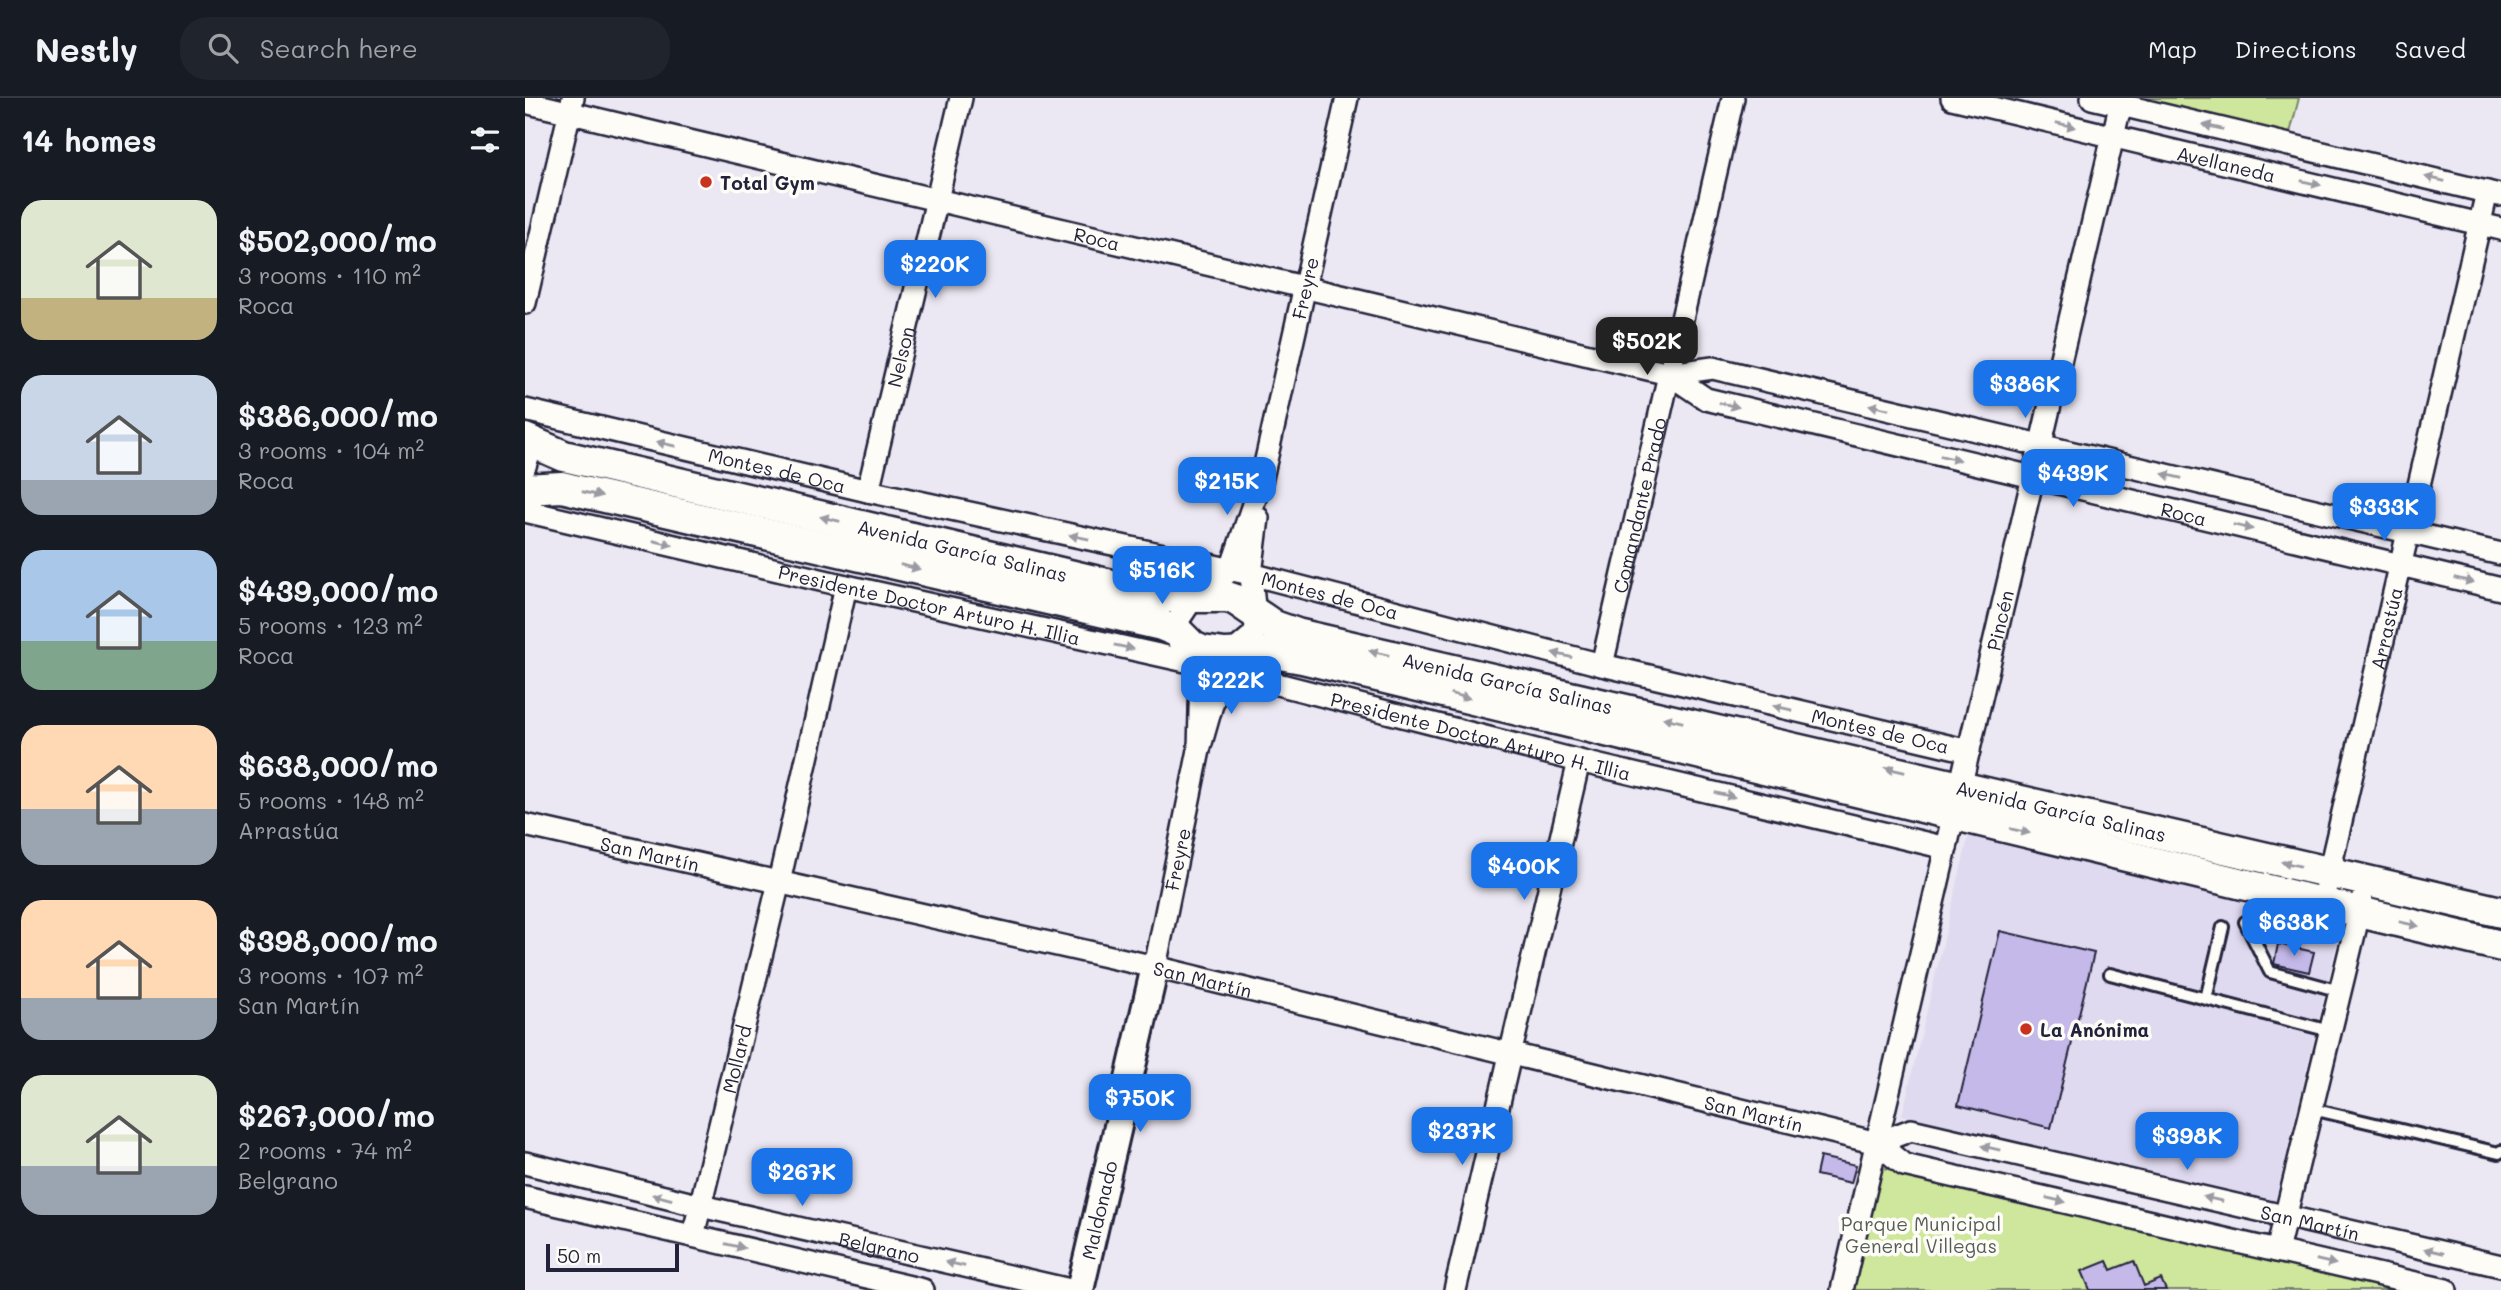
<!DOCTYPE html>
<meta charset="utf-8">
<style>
:root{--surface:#171b24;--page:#20242c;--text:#f1f3f6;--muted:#9ea1a6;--line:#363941;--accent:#1a73e8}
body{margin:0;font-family:Mali,sans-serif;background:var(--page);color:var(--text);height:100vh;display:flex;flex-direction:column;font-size:26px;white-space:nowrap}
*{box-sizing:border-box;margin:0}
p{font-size:23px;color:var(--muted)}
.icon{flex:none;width:38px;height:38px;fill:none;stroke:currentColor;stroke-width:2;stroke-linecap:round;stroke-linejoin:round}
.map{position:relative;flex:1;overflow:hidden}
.panel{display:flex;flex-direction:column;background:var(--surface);width:525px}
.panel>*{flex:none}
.scale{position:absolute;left:21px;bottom:18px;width:133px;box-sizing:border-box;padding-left:7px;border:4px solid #22223b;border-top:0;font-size:19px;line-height:24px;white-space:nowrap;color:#22223b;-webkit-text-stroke:5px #fdfcf7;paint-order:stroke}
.price{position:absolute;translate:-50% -60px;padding:0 16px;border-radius:14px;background:var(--accent);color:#fff;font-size:23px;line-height:46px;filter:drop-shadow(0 2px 4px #0008)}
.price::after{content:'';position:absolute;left:50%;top:42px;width:21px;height:16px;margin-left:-10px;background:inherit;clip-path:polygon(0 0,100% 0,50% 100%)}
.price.active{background:#222;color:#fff}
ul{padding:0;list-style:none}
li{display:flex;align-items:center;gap:21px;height:175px;padding:0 21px}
li span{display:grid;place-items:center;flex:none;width:196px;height:140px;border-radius:21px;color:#555}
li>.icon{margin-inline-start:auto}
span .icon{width:84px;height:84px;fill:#fffc;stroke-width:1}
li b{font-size:30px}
h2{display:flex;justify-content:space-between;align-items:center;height:84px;padding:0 21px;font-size:30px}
header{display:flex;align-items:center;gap:42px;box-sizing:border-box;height:98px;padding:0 35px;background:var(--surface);border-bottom:2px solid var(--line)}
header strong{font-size:33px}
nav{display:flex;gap:38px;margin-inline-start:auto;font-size:24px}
.search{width:490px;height:63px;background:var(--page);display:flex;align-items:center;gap:18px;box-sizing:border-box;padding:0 24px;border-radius:28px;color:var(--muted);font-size:26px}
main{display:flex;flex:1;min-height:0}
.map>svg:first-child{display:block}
.built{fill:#e0daf0}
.green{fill:#cfe79c;stroke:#78846c;stroke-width:2}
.building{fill:#c5b9ea;stroke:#22223b;stroke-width:2}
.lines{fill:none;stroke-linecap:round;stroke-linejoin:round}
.service-casing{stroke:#22223b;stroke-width:16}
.minor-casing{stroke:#22223b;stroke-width:26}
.tertiary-casing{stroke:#22223b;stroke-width:32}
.secondary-casing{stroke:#22223b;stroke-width:35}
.service{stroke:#fdfcf7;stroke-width:10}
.minor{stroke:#fdfcf7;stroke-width:21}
.tertiary{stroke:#fdfcf7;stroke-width:26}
.secondary{stroke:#fdfcf7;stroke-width:30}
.oneway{fill:#9a9aa2}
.poi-dot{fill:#c8321e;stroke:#fdfcf7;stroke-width:2.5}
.labels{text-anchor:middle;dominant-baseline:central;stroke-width:7;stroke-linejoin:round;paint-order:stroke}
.street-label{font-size:19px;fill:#22223b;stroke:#fdfcf7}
.poi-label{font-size:19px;font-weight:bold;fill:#22223b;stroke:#fdfcf7;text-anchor:start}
.park-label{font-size:19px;fill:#565d58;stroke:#fdfcf7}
</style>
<header>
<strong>Nestly</strong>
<div class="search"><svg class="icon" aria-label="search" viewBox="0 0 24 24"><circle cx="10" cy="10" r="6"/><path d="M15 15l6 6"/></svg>Search here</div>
<nav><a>Map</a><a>Directions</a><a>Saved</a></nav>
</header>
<main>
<section class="panel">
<h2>14 homes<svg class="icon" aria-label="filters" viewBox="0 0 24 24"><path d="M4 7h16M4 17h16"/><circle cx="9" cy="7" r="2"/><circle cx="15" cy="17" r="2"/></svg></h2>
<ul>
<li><span style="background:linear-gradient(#dfe7d0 70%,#c2b280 0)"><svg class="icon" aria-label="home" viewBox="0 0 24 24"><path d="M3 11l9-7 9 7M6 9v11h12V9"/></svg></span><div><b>$502,000/mo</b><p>3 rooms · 110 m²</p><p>Roca</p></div></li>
<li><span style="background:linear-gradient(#c9d6e8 75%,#9aa5b1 0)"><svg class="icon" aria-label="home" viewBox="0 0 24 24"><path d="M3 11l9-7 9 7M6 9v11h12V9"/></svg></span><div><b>$386,000/mo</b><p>3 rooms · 104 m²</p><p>Roca</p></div></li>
<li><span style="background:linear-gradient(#a9c7e8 65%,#7fa58c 0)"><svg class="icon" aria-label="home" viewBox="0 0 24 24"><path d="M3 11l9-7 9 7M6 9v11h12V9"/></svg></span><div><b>$439,000/mo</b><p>5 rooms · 123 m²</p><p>Roca</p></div></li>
<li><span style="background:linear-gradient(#ffd9b3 60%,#9aa5b1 0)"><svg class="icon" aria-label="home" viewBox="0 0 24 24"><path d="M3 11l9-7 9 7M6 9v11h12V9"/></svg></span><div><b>$638,000/mo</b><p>5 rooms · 148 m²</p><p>Arrastúa</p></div></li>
<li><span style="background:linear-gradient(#ffd9b3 70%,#9aa5b1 0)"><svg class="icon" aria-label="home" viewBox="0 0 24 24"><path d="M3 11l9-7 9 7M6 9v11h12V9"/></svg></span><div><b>$398,000/mo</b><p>3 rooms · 107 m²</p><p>San Martín</p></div></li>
<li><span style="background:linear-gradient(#dfe7d0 65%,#9aa5b1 0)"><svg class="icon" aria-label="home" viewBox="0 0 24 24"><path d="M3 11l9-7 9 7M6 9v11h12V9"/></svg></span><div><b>$267,000/mo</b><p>2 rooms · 74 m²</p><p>Belgrano</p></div></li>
</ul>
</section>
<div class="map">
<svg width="1976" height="1192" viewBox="0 0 1976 1192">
<rect width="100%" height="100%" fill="#ece8f3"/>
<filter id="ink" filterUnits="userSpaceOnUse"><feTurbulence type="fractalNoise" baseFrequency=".0143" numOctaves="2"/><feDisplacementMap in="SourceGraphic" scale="14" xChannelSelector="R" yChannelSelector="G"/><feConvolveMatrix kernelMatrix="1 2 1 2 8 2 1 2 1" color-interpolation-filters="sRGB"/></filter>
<g filter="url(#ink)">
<path class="built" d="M 1444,736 L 1817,823 L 1750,1104 L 1377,1017 Z"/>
<path class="green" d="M 1610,0 L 1774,0 L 1764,39 Z
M 1354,1069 L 1891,1192 L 1324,1192 Z"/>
<path class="building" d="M 1475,833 L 1569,855 L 1526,1030 L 1433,1007 Z
M 1753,846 L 1789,854 L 1784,874 L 1749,866 Z
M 1295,1059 L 1331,1067 L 1326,1085 L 1291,1077 Z
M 1582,1163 L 1586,1172 L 1609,1163 L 1619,1188 L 1636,1181 L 1641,1192 L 1565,1192 L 1557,1173 Z"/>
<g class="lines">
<g class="service-casing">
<path id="service" d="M 1720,824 L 1745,874 L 1815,893
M 1585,876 L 1805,933
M 1681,901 L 1698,829
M 1787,1011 L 1974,1055 L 1976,1053"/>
</g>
<g class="minor-casing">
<g id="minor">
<path id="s1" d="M 1427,0 L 1976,131"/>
<path d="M 1567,0 L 1974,97"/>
<path id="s2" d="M 0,4 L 1144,276 L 1188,270 L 1976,456"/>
<path d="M 0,205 L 48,0"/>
<path id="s3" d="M 1144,276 L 1181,301 L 1976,491"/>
<path id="s4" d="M 0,312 L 343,393 L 726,476 L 1077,567 L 1444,653"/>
<path d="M 0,347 L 2,362 L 0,368"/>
<path id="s5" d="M 343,393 L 436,0"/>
<path id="s6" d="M 0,413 L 321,488 L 670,565 L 1054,663 L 1421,750"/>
<path id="s7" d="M 1077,567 L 1208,0"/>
<path id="s8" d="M 674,652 L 676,575 L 653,542 L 654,521 L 664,506 L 677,498 L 706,471 L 737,380 L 822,0"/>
<path id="s9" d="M 0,727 L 630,869 L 1352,1045 L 1379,1067 L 1921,1192"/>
<path id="s10" d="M 1797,805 L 1962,94"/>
<path id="s11" d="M 630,869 L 674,652 L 692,589 L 698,572 L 707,555 L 727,538 L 731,531 L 726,476 L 733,420"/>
<path id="s12" d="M 1352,1045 L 1386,1032 L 1976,1168"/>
<path id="s13" d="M 0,1065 L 176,1108 L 545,1192"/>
<path d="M 0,1099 L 398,1192"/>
<path id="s14" d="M 168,1138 L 254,784 L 321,488"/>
<path d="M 1752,1153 L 1837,803"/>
<path d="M 930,1192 L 1054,663"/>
<path id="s15" d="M 1317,1192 L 1597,0"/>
</g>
</g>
<g class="tertiary-casing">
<g id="tertiary">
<path id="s16" d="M 555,1192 L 630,869"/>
</g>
</g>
<g class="secondary-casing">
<g id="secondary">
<path id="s17" d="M 0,341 L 39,358 L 625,496 L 643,499 L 702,499 L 711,502 L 749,528 L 772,536 L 1976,814"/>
<path d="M 0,391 L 37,389 L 45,391 L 636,527 L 653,534 L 668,549 L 677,553 L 700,556 L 744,554 L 777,560 L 1976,848"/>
</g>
</g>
<use href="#service" class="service"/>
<use href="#minor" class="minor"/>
<use href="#tertiary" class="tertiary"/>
<use href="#secondary" class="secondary"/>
</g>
<defs><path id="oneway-solid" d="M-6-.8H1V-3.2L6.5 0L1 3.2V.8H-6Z" transform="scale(1.75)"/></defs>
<g class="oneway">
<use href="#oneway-solid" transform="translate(1541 27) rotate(13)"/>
<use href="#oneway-solid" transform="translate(1688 29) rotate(-167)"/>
<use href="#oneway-solid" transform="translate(1910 81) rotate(-167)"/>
<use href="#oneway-solid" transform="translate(1786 85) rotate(13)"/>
<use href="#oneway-solid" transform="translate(1204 307) rotate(13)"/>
<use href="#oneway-solid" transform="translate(1354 309) rotate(-167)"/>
<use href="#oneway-solid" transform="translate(141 346) rotate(-167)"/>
<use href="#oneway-solid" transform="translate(1425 360) rotate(13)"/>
<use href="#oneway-solid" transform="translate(1647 378) rotate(-167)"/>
<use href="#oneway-solid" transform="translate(67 396) rotate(13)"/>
<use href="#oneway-solid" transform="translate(305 421) rotate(-167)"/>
<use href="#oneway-solid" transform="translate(1718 429) rotate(13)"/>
<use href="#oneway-solid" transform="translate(554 439) rotate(-168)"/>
<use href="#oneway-solid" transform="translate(138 445) rotate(13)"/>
<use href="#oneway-solid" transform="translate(385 469) rotate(13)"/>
<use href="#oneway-solid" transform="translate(1939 482) rotate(13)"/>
<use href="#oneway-solid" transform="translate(599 549) rotate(12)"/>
<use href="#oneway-solid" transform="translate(854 555) rotate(-167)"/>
<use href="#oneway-solid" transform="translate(1037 557) rotate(-166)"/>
<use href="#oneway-solid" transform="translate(935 598) rotate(14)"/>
<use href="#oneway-solid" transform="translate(1258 610) rotate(-167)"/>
<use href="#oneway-solid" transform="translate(1148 622) rotate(-167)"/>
<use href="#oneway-solid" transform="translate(1370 672) rotate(-167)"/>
<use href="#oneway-solid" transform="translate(1200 697) rotate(13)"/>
<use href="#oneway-solid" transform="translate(1495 733) rotate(13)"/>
<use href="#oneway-solid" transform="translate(1766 766) rotate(-167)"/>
<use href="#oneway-solid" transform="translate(1884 826) rotate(13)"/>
<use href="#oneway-solid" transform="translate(1466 1050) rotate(-167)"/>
<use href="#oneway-solid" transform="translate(137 1099) rotate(-166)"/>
<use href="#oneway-solid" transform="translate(1688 1101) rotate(-167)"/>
<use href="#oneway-solid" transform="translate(1531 1102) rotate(13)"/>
<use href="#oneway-solid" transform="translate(210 1148) rotate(13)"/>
<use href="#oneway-solid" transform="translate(1909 1153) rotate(-167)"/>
<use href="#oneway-solid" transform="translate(1801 1164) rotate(13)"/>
<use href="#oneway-solid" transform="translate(430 1166) rotate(-167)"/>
</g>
</g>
<g class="poi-dot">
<circle cx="181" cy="84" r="7"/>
<circle cx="1501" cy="931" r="7"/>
</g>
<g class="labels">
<g class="street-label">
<text stroke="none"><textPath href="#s1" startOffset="282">Avellaneda</textPath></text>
<text stroke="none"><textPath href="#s2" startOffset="588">Roca</textPath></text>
<text stroke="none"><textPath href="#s8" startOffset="502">Freyre</textPath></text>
<text stroke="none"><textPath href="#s5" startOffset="138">Nelson</textPath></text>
<text stroke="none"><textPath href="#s4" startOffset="259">Montes de Oca</textPath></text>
<text stroke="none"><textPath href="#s7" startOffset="164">Comandante Prado</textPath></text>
<text stroke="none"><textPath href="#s3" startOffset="536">Roca</textPath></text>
<text stroke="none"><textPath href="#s17" startOffset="452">Avenida García Salinas</textPath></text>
<text stroke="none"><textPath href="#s4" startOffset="826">Montes de Oca</textPath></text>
<text stroke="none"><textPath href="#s6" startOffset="415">Presidente Doctor Arturo H. Illia</textPath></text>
<text stroke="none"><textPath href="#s15" startOffset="688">Pincén</textPath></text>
<text stroke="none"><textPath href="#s10" startOffset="282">Arrastúa</textPath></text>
<text stroke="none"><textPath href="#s17" startOffset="1018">Avenida García Salinas</textPath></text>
<text stroke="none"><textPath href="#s4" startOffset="1393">Montes de Oca</textPath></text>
<text stroke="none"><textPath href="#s6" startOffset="982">Presidente Doctor Arturo H. Illia</textPath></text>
<text stroke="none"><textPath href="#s17" startOffset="1586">Avenida García Salinas</textPath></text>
<text stroke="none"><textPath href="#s9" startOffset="128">San Martín</textPath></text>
<text stroke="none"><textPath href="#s11" startOffset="110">Freyre</textPath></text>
<text stroke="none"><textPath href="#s9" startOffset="695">San Martín</textPath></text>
<text stroke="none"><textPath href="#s14" startOffset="182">Mollard</textPath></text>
<text stroke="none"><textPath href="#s9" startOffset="1262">San Martín</textPath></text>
<text stroke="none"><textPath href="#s16" startOffset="82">Maldonado</textPath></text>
<text stroke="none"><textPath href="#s12" startOffset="446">San Martín</textPath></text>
<text stroke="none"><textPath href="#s13" startOffset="364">Belgrano</textPath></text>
</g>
<g class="poi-label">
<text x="195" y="84">Total Gym</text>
<text x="1515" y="931">La Anónima</text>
</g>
<g class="park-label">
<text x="1396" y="1125">Parque Municipal<tspan x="1396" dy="22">General Villegas</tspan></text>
</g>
</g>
</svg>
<div class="scale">50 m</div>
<b class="price" style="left:410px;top:202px">$220K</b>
<b class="price active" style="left:1122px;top:279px">$502K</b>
<b class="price" style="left:1500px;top:322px">$386K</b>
<b class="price" style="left:1548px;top:411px">$439K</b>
<b class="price" style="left:702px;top:419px">$215K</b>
<b class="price" style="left:1859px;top:445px">$333K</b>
<b class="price" style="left:637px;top:508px">$516K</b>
<b class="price" style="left:706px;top:618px">$222K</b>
<b class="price" style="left:999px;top:804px">$400K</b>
<b class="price" style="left:1769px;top:860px">$638K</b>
<b class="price" style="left:615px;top:1036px">$750K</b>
<b class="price" style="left:937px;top:1069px">$237K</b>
<b class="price" style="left:1662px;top:1074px">$398K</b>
<b class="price" style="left:277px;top:1110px">$267K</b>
</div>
</main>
